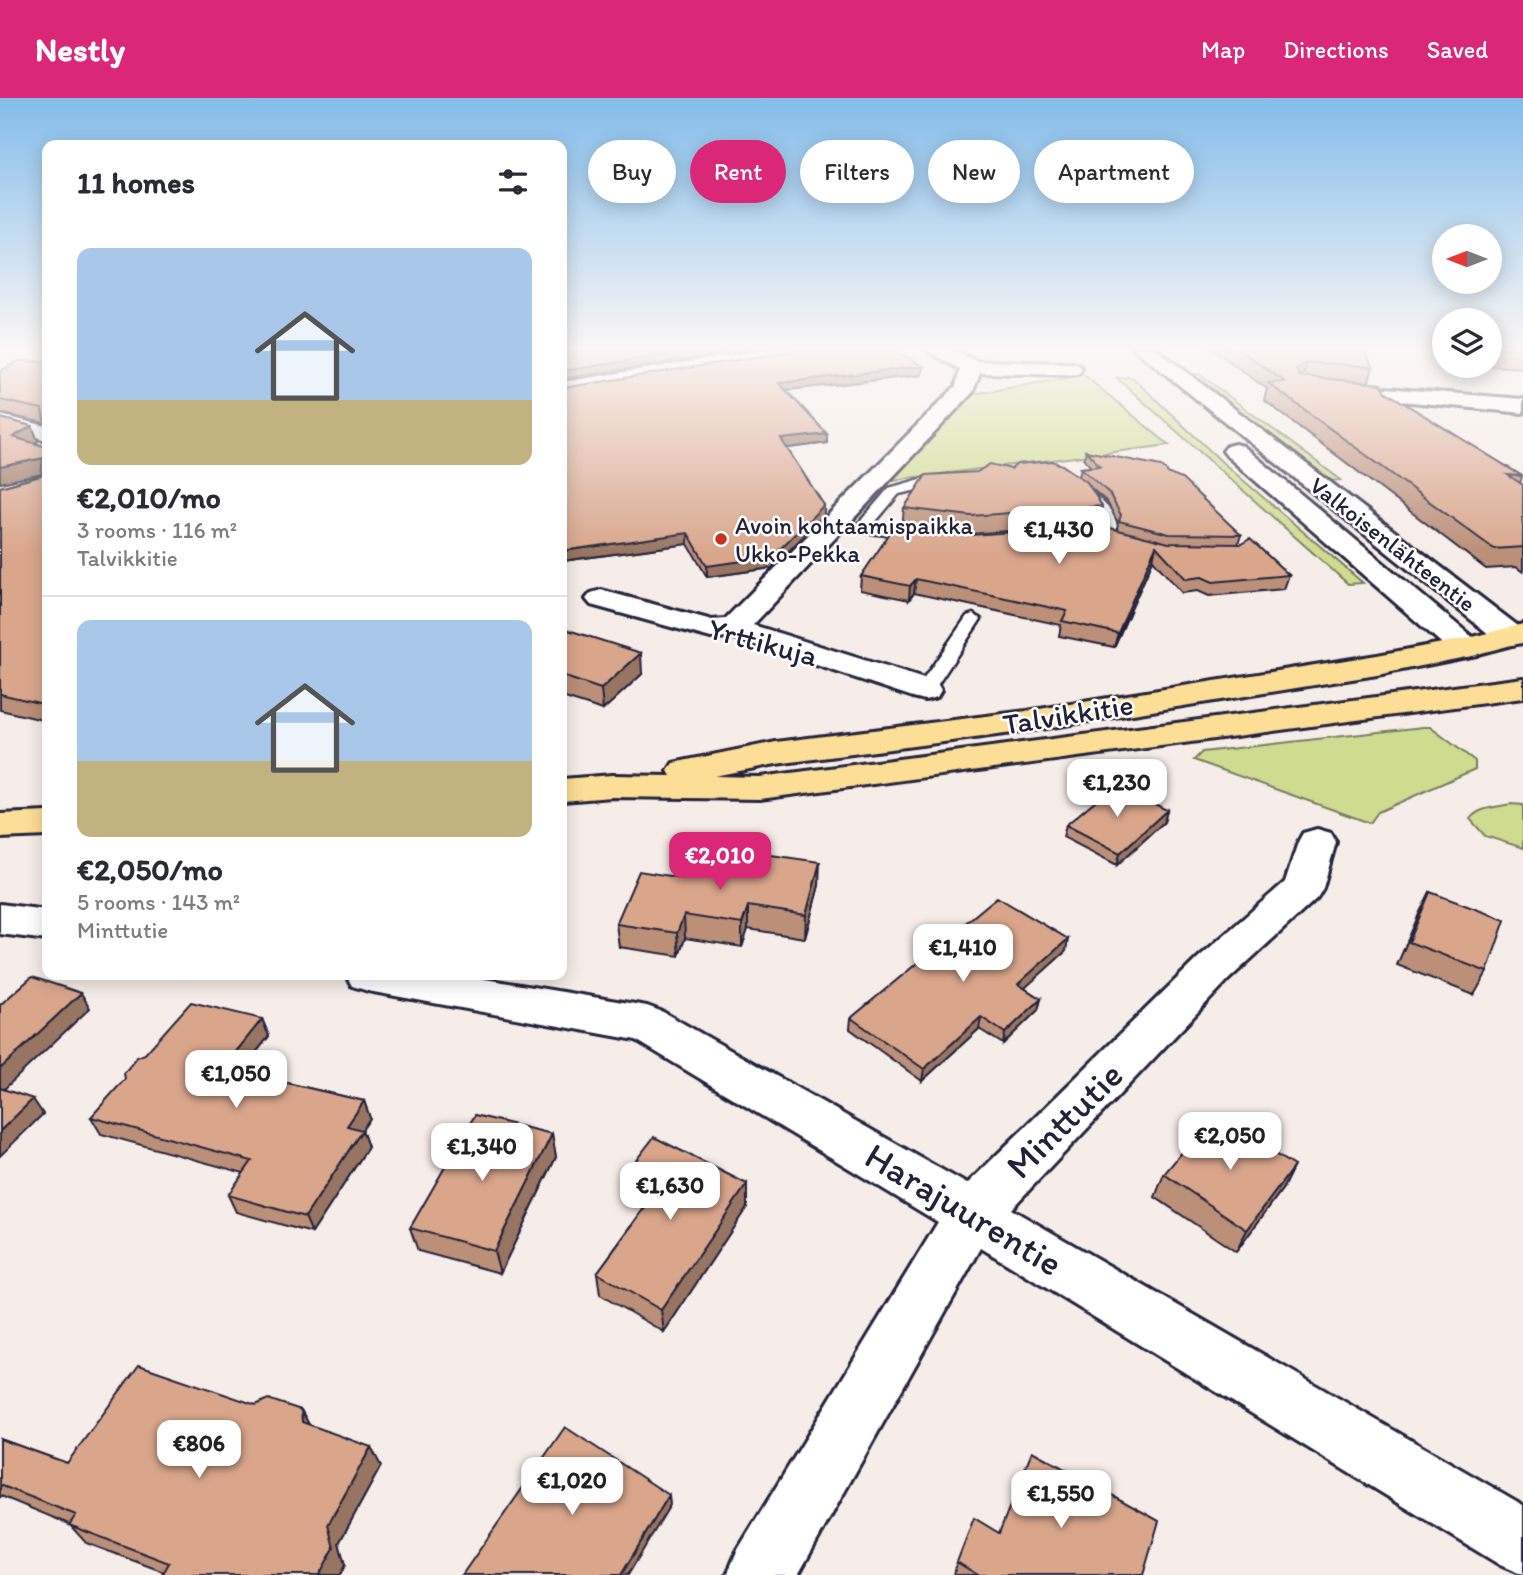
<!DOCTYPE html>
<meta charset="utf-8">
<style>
:root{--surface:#fff;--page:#f7f7f7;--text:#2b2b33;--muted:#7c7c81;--line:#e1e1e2;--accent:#db2777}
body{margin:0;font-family:Itim,sans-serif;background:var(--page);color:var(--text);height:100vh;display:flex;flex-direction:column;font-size:26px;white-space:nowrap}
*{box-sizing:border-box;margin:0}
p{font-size:23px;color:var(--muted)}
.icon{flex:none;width:38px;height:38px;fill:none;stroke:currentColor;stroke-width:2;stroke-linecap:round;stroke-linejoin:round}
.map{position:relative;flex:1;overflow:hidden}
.details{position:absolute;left:42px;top:42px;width:525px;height:840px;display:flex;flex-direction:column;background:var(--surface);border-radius:14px;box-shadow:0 4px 18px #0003}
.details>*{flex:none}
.banner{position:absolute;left:588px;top:42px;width:665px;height:63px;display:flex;gap:14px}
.needle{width:46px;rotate:270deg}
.tools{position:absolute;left:1432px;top:126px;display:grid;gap:14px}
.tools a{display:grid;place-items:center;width:70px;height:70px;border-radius:50%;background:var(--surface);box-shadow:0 4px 18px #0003;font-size:35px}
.price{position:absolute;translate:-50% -60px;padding:0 16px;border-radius:14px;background:#fff;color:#222;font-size:23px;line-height:46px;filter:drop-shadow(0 2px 4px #0008)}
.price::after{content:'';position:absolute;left:50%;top:42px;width:21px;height:16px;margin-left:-10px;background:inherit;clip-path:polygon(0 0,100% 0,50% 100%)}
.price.selected{background:var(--accent);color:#fff}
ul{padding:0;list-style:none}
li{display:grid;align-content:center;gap:14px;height:371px;padding:0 35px}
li+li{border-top:2px solid var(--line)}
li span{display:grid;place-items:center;height:217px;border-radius:14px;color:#555}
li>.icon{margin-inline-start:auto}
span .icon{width:126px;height:126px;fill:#fffc;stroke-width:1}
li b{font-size:30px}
h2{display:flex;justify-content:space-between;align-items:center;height:84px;padding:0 35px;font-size:30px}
.pill{padding:0 24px;border-radius:32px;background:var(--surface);box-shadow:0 4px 18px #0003;font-size:24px;line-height:63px}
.pill.selected{background:var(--accent);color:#fff}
header{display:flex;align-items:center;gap:42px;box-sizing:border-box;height:98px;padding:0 35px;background:var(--accent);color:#fff}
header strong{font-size:33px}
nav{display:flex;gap:38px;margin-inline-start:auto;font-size:24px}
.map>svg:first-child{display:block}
.green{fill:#cfdb8e;stroke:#787e64;stroke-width:2}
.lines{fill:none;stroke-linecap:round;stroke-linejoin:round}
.service-casing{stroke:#22223b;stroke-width:5}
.minor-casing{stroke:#22223b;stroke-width:6}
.secondary-casing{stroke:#22223b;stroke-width:6}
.primary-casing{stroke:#22223b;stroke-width:6}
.service{fill:#fff;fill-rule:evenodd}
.minor{fill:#fff;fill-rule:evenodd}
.secondary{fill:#fff;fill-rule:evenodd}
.primary{fill:#fdde96;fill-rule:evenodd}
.wall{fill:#bb8f78;stroke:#22223b;stroke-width:2}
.shaded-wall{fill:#987462;stroke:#22223b;stroke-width:2}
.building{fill:#d9a68c;stroke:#22223b;stroke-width:2}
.poi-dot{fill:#c8321e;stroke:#fff;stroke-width:2.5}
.labels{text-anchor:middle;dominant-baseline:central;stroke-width:5;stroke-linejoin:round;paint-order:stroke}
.far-poi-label{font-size:24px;fill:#22223b;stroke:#fff;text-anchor:start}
.far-street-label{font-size:24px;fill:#22223b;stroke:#fff}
.street-label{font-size:30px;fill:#22223b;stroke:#fff}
.near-street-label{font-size:37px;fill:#22223b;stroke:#fff}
</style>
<header>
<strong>Nestly</strong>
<nav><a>Map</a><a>Directions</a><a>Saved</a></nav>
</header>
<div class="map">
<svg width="1523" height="1477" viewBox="0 0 1523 1477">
<rect width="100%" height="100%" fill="#f7ede8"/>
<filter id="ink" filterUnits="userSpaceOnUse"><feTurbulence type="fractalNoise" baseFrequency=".0143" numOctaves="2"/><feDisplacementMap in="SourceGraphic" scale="14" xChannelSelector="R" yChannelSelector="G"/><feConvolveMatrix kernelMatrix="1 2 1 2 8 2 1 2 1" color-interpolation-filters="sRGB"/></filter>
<g filter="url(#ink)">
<path class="green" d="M 1199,276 L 1341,382 L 1331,383 L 1298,361 L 1185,277 Z
M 1084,277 L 1169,347 L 885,383 L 967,297 Z
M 1132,279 L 1222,364 L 1363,485 L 1348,486 L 1117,280 Z
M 1423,629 L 1430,629 L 1475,663 L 1475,671 L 1378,714 L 1370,725 L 1194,662 L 1202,654 Z
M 1511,706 L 1523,707 L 1523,750 L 1485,738 L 1470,721 C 1479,709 1497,709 1511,706 Z"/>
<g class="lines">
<g class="service-casing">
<path id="service" d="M 949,377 L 956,381 L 954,384 L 899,396 L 872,428 L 923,435 L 925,438 L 923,441 L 833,431 L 826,427 L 833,423 L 858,426 L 889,390 L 921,381 Z
M 1083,388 L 1088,389 L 1113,415 L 1117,428 C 1108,439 1088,446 1076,436 L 1078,433 L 1097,431 L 1103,427 L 1101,419 L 1076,392 Z
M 973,516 L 981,521 L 934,592 L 931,596 L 919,596 L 916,592 L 967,518 Z"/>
</g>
<g class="minor-casing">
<path id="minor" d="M 776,250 L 820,250 L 810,256 L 562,296 L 562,284 Z
M 927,250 L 950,250 L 975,263 L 1072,265 L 1079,267 L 1082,271 L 1079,275 L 1072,277 L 980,275 L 973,294 L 753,527 L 937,585 L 941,592 L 937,599 L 925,602 L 913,599 L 731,539 L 711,540 L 591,507 L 586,501 L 591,495 L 601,492 L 712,522 L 725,521 L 956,288 L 960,271 L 929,254 Z
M 1336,286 L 1523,301 L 1523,315 L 1329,296 L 1325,292 L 1329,288 Z
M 0,317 L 47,328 L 47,342 L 0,331 Z
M 1317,731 L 1331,735 L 1336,744 L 1323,790 L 1317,800 L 1229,881 L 1011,1111 L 1523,1407 L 1523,1477 L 1500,1467 L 981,1150 L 798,1477 L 727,1477 L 737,1453 L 938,1124 L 636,942 L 368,893 L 352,888 L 346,877 L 461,877 L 647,908 L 663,914 L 967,1086 L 1199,859 L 1285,784 L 1298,744 L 1303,735 Z
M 0,806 L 47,812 L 47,842 L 0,836 Z"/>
</g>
<g class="secondary-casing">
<path id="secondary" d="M 1133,250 L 1155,250 L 1522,531 L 1522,545 L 1511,547 L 1500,545 Z
M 1235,346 L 1243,348 L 1477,543 L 1482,550 L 1477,557 L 1466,559 L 1455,557 L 1227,358 L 1223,353 L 1227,348 Z"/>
</g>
<g class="primary-casing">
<path id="primary" d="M 1523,526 L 1523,544 L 1466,559 L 1377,577 L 1027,633 L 776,666 L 714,678 L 760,679 L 1523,580 L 1523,600 L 760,701 L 612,699 L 562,703 L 562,681 L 612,677 L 671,678 L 668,673 L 673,665 L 776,644 L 1027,613 L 1377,557 L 1464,541 Z
M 47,714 L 47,738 L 0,740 L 0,716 Z"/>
</g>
<use href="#service" class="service"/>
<use href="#minor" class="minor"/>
<use href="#secondary" class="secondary"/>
<use href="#primary" class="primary"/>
</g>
<path class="wall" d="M 1211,250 L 1362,250 L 1373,269 L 1368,285 L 1386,294 L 1522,378 L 1520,385 L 1523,387 L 1523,474 L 1516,469 L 1486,471 L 1264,302 L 1267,291 Z
M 1489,250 L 1523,250 L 1523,270 L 1489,268 Z
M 47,264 L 47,330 L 45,325 L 0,315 L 0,273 Z
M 923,268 L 922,277 L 786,292 L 827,336 L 827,345 L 787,350 L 824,417 L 772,470 L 707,479 L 688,446 L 562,463 L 562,290 Z
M 0,320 L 32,328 L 38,343 L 34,345 L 47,349 L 47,623 L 0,612 L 0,389 L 41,378 L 42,376 L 0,385 Z
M 1086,353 L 1169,376 L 1241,437 L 1238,446 L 1289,477 L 1284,491 L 1209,498 L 1198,493 L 1182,495 L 1153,462 L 1114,549 L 1059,538 L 1061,527 L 914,495 L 909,502 L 860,492 L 861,478 L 971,437 L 1117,432 L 1118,425 L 1107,404 L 1091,390 L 1102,408 L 1099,426 L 969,436 L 902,429 L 904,410 L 1011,371 L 1079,378 L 1081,370 L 1091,369 L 1084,361 Z
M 562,530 L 642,576 L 603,612 L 562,599 Z
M 1167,712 L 1164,724 L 1117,767 L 1063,739 L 1066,727 Z
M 676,779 L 819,787 L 805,840 L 748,831 L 742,849 L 685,840 L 679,858 L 619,849 L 616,826 Z
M 1430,794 L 1487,874 L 1474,897 L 1397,867 L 1419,816 Z
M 1066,853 L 1024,890 L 1041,901 L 1038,912 L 1003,946 L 979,931 L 922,983 L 850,931 L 851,920 Z
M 262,921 L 269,938 L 241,974 L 364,1003 L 370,1020 L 362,1032 L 368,1049 L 312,1135 L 236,1114 L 228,1097 L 244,1075 L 101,1036 L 91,1019 Z
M 552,1036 L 556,1059 L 500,1175 L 418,1153 L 410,1130 Z
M 627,1074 L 747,1086 L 747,1109 L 664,1234 L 600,1197 L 597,1175 L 647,1106 L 630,1097 Z
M 1164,1076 L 1283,1090 L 1236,1154 L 1155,1099 Z
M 256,1307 L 301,1312 L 309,1327 L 381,1368 L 339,1445 L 345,1467 L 340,1477 L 162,1477 L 164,1474 L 86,1445 L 69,1426 L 1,1398 L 0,1399 L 0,1341 L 67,1365 Z
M 999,1435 L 1143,1477 L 954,1477 L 957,1464 Z"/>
<path class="shaded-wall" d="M 709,250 L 762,250 L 562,281 L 562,273 Z
M 1307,264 L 1302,280 L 1291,287 L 1296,271 Z
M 923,268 L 922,277 L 779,293 L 779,285 Z
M 32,328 L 38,343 L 19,354 L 13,339 Z
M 827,336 L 827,345 L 781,351 L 781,341 Z
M 43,360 L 47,375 L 0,385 L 0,369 Z
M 824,407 L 824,417 L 772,470 L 707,479 L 707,468 Z
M 688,435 L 688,446 L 562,463 L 562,453 Z
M 1156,448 L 1153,462 L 1114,549 L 1118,535 Z
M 916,481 L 914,495 L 909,502 L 910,488 Z
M 641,555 L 642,576 L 603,612 L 601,591 Z
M 1167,712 L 1164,724 L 1117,767 L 1120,755 Z
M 820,764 L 819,787 L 805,840 L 806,817 Z
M 748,808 L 748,831 L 742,849 L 742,826 Z
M 684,817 L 685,840 L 679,858 L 677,835 Z
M 1068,841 L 1066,853 L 1016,898 L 1018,886 Z
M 81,895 L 90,910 L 0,995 L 0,971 Z
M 1041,901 L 1038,912 L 1003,946 L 1005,935 Z
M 981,919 L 979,931 L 922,983 L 924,971 Z
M 262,921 L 269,938 L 230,987 L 223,970 Z
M 33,1001 L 43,1016 L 0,1058 L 0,1033 Z
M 364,1003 L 370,1020 L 353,1045 L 347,1028 Z
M 362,1032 L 368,1049 L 312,1135 L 305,1119 Z
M 552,1036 L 556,1059 L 500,1175 L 494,1153 Z
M 1294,1068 L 1283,1090 L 1236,1154 L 1247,1132 Z
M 747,1086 L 747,1109 L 664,1234 L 661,1212 Z
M 301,1312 L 312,1332 L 302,1324 Z
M 371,1349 L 381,1368 L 339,1445 L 345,1467 L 340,1477 L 319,1477 L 328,1427 Z
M 669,1397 L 670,1407 L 628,1477 L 621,1477 Z"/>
<path class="building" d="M 562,250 L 709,250 L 562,273 Z
M 812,250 L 890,250 L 923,268 L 779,285 L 827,336 L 781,341 L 824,407 L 772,459 L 707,468 L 688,435 L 562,453 L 562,290 Z
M 1237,250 L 1362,250 L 1373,269 L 1307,264 L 1296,271 L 1299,278 L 1382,286 L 1386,294 L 1522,378 L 1508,377 L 1523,387 L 1523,449 L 1494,451 L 1268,285 L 1285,284 Z
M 19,263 L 47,264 L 47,320 L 44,322 L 42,311 L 0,302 L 0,273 Z
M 0,320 L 32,328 L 13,339 L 47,349 L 47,607 L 0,596 L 0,389 L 41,378 L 43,360 L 0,369 Z
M 1086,353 L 1161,368 L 1169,376 L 1182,381 L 1241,437 L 1169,436 L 1119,423 L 1121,417 L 1109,395 L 1081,370 L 1100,368 Z
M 1052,363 L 1062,367 L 1087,384 L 1102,408 L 971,418 L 904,410 L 926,377 L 977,374 L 990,366 L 1011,371 L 1017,366 Z
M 1102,428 L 1169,445 L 1241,446 L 1250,441 L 1289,477 L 1213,484 L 1202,479 L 1186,481 L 1156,448 L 1118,535 L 1062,523 L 1067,513 L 916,481 L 910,488 L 861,478 L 894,429 L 971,437 Z
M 562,530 L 641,555 L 601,591 L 562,578 Z
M 1114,687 L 1167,712 L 1120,755 L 1066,727 Z
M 764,756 L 820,764 L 806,817 L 748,808 L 742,826 L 684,817 L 677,835 L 616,826 L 639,773 L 676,779 L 682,765 L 739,770 L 743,757 L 762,759 Z
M 1430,794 L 1505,822 L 1487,874 L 1409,844 Z
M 997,799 L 1068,841 L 1018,886 L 1041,901 L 1005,935 L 981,919 L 924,971 L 851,920 Z
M 32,879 L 81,895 L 0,971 L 0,907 Z
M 191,904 L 262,921 L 223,970 L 364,1003 L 347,1028 L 362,1032 L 305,1119 L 228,1097 L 252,1063 L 91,1019 L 125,981 L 124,975 L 137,959 L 145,956 Z
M 0,990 L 33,1001 L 0,1033 Z
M 475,1017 L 552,1036 L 494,1153 L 410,1130 Z
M 1213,1017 L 1294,1068 L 1247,1132 L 1164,1076 Z
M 654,1039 L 747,1086 L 661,1212 L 597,1175 L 659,1091 L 627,1074 Z
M 139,1267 L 256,1307 L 268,1301 L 301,1312 L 302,1324 L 371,1349 L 328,1427 L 334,1450 L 319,1477 L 162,1477 L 169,1465 L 69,1427 L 76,1417 L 0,1387 L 0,1341 L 67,1365 Z
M 565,1329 L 669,1397 L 621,1477 L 462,1477 Z
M 1032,1353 L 1159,1423 L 1143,1477 L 978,1477 L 957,1464 L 974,1420 L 999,1435 Z"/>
</g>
<linearGradient id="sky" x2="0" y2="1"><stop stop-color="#83bcea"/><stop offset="0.55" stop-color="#fbf7f5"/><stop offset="1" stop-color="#fbf7f5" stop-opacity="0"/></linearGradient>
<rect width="1523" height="456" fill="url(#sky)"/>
<circle class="poi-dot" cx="721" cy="441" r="7"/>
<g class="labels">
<g class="far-poi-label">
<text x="735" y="427">Avoin kohtaamispaikka<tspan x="735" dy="28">Ukko-Pekka</tspan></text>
</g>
<g class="far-street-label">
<text transform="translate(1393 446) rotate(38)">Valkoisenlähteentie</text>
</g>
<g class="street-label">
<text transform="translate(763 544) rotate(15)">Yrttikuja</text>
<text transform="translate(1068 616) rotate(-9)">Talvikkitie</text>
</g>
<g class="near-street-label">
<text transform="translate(1064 1022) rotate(-45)">Minttutie</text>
<text transform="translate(964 1111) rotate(31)">Harajuurentie</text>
</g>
</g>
</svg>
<div class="tools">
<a><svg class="needle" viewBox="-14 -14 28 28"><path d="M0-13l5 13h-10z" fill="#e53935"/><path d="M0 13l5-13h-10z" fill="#7c7c81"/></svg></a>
<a><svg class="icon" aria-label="layers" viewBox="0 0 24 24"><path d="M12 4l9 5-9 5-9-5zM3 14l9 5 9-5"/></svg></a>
</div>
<b class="price" style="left:1059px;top:468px">€1,430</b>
<b class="price" style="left:1117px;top:721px">€1,230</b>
<b class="price selected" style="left:720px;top:794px">€2,010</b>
<b class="price" style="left:963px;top:886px">€1,410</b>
<b class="price" style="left:236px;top:1012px">€1,050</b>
<b class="price" style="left:1230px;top:1074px">€2,050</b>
<b class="price" style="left:482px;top:1085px">€1,340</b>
<b class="price" style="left:670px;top:1124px">€1,630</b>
<b class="price" style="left:199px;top:1382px">€806</b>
<b class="price" style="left:572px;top:1419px">€1,020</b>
<b class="price" style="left:1061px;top:1432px">€1,550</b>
<div class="banner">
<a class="pill">Buy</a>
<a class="pill selected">Rent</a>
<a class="pill">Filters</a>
<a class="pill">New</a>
<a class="pill">Apartment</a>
</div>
<section class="details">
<h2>11 homes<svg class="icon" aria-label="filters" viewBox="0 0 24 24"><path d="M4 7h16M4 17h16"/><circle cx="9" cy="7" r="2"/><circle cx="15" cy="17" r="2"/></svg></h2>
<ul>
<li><span style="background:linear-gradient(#a9c7e8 70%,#c2b280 0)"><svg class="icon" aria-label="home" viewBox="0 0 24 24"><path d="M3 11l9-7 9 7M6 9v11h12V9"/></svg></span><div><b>€2,010/mo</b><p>3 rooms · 116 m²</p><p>Talvikkitie</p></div></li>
<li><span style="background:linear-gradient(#a9c7e8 65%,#c2b280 0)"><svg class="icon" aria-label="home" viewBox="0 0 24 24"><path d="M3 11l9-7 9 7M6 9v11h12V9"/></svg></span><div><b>€2,050/mo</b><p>5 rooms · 143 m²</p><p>Minttutie</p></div></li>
</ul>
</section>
</div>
